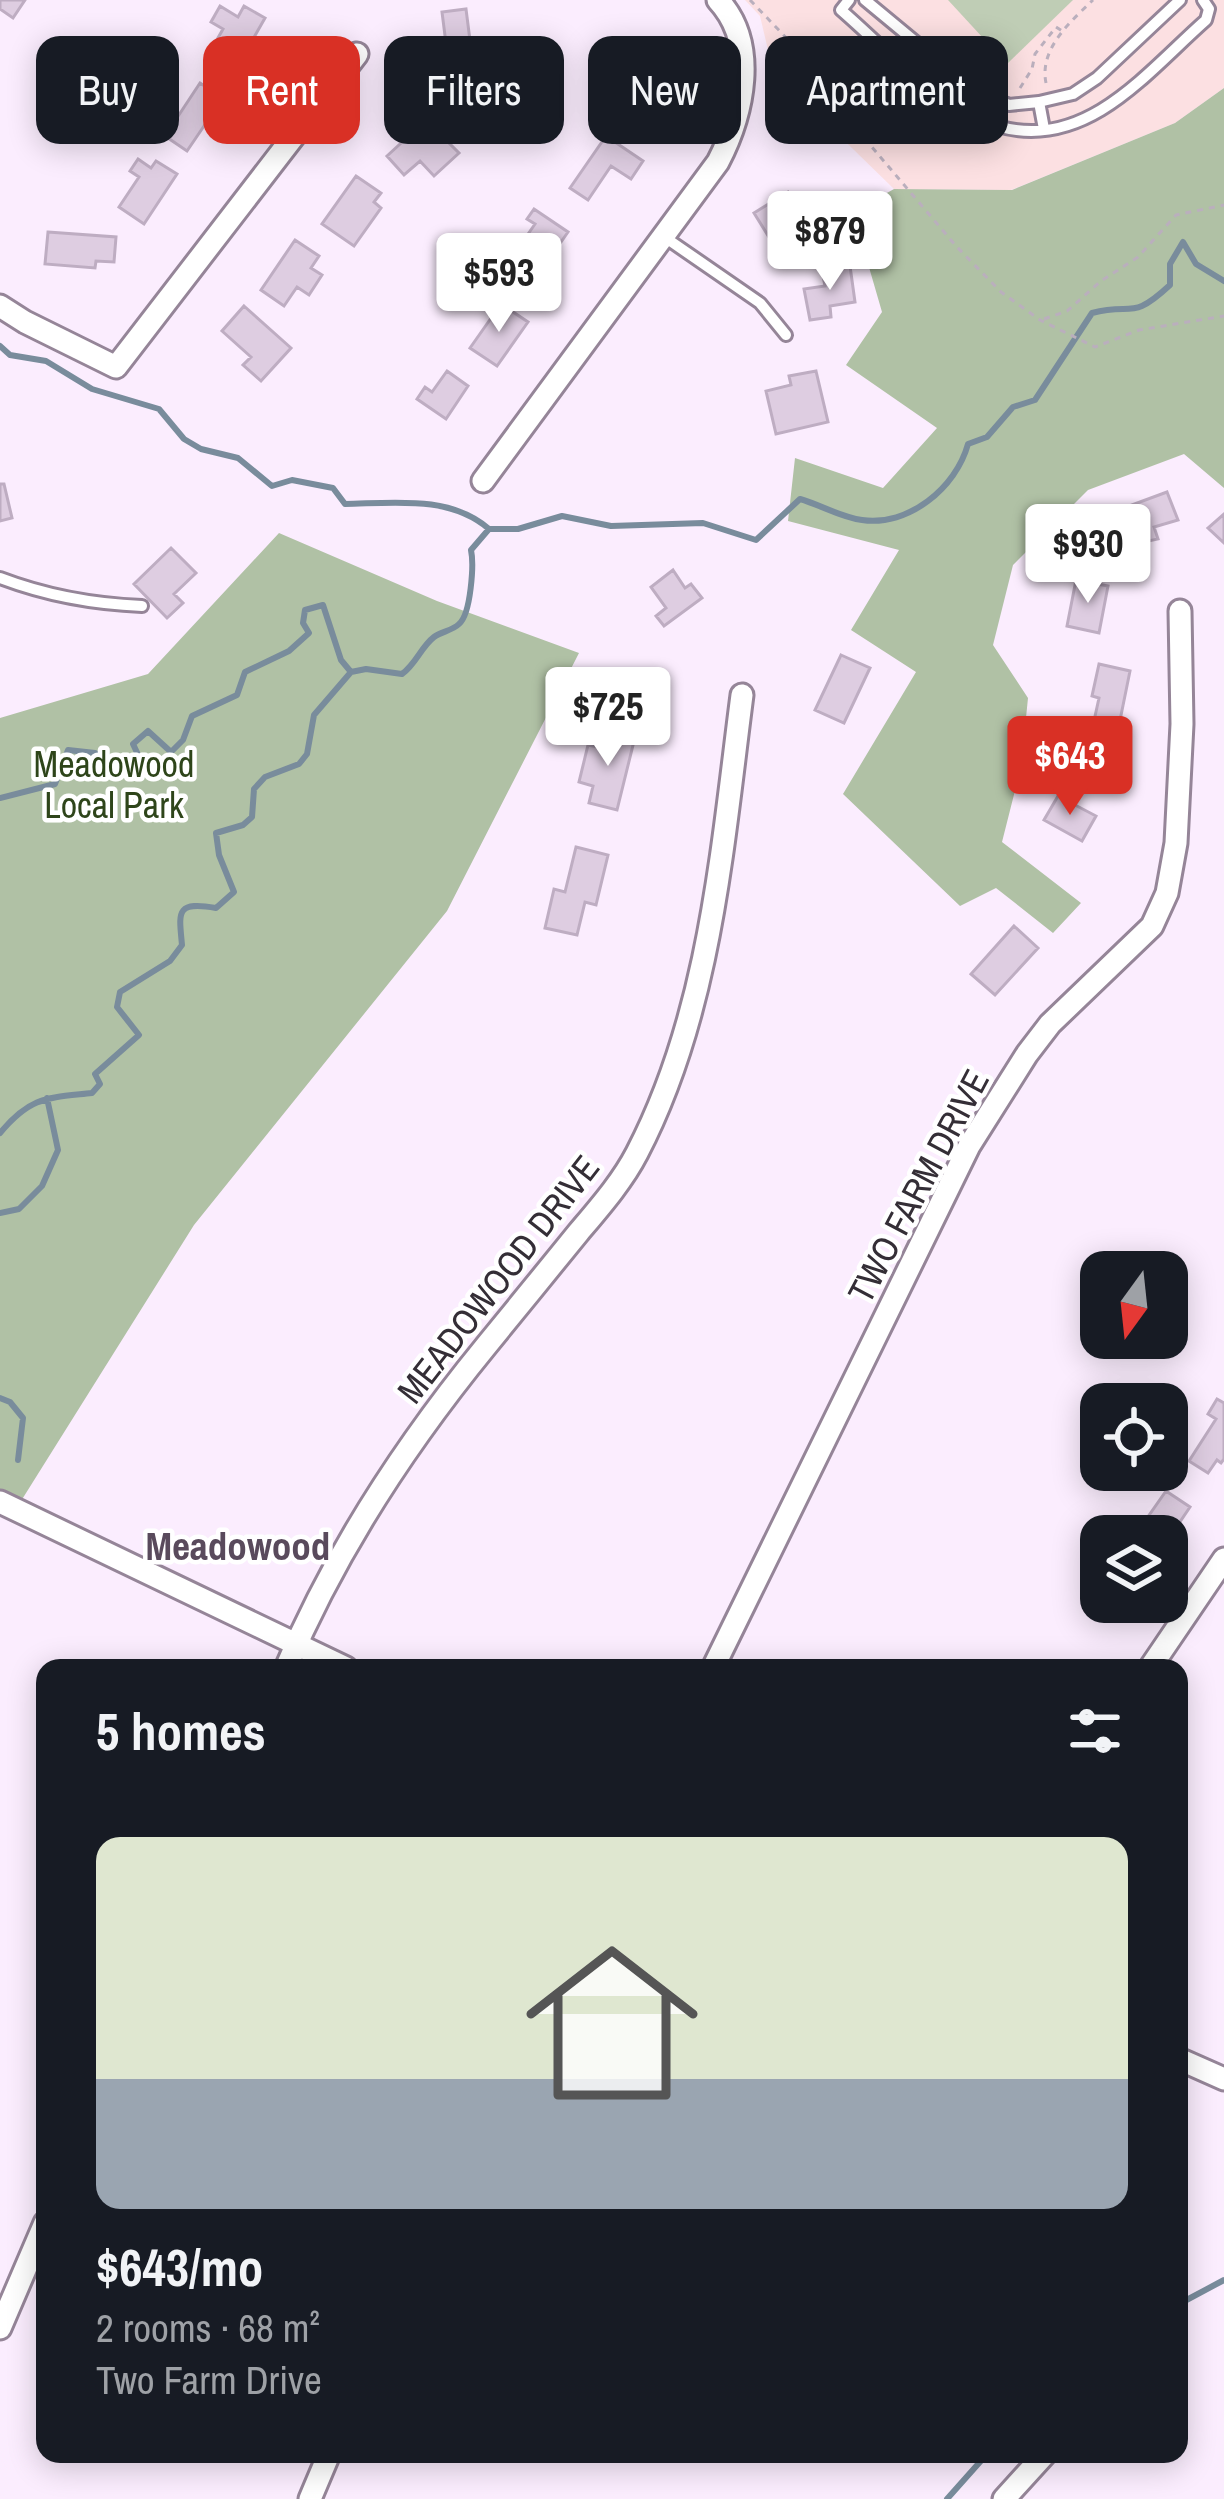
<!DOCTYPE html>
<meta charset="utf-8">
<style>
:root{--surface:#171b24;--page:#20242c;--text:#f1f3f6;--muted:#9ea1a6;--line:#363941;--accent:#d93025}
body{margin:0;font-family:"Archivo Narrow",sans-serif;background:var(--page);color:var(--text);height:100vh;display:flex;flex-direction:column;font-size:45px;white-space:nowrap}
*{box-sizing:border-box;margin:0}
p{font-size:39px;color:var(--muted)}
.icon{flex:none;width:66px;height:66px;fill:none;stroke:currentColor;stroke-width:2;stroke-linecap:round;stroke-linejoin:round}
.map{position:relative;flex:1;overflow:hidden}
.panel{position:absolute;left:36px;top:1659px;width:1152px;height:804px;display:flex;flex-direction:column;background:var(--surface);border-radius:24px;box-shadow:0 6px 30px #0003}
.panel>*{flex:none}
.banner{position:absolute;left:36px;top:36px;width:1152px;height:108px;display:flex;gap:24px}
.needle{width:78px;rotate:195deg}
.tools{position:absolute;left:1080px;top:1251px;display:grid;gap:24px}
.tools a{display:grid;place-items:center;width:108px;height:108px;border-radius:24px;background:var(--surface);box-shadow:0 6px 30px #0003;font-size:60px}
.price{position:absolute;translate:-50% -102px;padding:0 27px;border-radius:12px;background:#fff;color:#222;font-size:39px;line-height:78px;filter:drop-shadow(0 3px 6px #0008)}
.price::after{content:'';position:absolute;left:50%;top:72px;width:36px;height:27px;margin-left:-18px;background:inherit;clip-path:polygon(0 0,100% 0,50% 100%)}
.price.current{background:var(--accent);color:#fff}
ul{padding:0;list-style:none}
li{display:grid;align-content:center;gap:24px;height:636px;padding:0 60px}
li+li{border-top:3px solid var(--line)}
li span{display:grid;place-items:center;height:372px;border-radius:24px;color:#555}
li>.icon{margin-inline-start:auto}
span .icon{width:216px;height:216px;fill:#fffc;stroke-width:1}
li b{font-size:51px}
h2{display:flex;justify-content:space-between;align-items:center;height:144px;padding:0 60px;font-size:51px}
.pill{padding:0 42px;border-radius:24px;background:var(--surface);box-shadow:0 6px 30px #0003;font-size:42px;line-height:108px}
.pill.current{background:var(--accent);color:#fff}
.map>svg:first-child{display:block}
.education{fill:#fce0e2}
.green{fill:#bfcdb5}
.forest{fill:#b0c1a5}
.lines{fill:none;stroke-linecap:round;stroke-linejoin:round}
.stream{stroke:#798c9c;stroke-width:6}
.building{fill:#decde1;stroke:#beadc2;stroke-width:3}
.lane-casing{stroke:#958598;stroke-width:16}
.street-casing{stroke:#958598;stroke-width:27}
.path{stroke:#baafbd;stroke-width:3;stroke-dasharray:6 6;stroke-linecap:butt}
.lane{stroke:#fff;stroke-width:10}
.street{stroke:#fff;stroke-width:21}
.labels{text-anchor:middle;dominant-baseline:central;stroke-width:9;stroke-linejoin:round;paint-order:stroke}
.park-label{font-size:36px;fill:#2e451a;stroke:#fff}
.street-label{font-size:36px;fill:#342e36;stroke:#fff}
.neighbourhood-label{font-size:39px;font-weight:bold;fill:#594a5c;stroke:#fff}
</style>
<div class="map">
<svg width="1224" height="2499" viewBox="0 0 1224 2499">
<rect width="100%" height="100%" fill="#fbedfe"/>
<path class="education" d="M 745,0 L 1224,0 L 1224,88 L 1175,123 L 1011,190 L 894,189 L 773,71 L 760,16 Z"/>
<path class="green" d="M 948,0 L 1073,0 L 1007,64 Z"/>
<path class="forest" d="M 1224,88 L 1224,488 L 1184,454 L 1088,490 L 1013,565 L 993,645 L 1028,698 L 1021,767 L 1002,842 L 1081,903 L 1053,933 L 996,888 L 960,906 L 843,794 L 916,672 L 851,630 L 899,550 L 788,521 L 795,458 L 883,488 L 937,428 L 846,365 L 882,312 L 853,212 L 894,189 L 1012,190 L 1175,123 Z
M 279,533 L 437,601 L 579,653 L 447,911 L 194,1225 L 16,1509 L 0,1502 L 0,718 L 148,674 Z"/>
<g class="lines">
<path class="stream" d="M 0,346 L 10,355 L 46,361 L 92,389 L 159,409 L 184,439 L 201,449 L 238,458 L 272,486 L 292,480 L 333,488 L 345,504 C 394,503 450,495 489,529
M 0,798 L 55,784 L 68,750 L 95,753 L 129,770 L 141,761 L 133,744 L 148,731 L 171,752 L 183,740 L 192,716 L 237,695 L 245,672 L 289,651 L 309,633 L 303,623 L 305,610 L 323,605 L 341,660 L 351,672
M 0,1133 C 31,1096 47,1098 92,1093 L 100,1084 L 95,1074 L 139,1035 L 117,1007 L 120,992 L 170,961 L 182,945 C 179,912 175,901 216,908 L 234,892 L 219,855 L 216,833 L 243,825 L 252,817 L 254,789 L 265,777 L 299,764 L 307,754 L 314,715 L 351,672 L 366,669 L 402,674 C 416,664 421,647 434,637 C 442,631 452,631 459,624 C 471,614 474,564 471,550 L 489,529 L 518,529 L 562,516 L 611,526 L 703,523 L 756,540 L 800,499 C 821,505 840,517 862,520 C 908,527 956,488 968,444 L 987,437 L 1013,407 L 1035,400 L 1092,313 C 1134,302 1130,322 1170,285 L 1170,264 L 1183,242 L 1196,264 L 1224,281
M 0,1213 L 19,1209 L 42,1186 L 58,1150 L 47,1098
M 0,1398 L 10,1402 L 23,1418 L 18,1460
M 1179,2304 L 1224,2280
M 947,2499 L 987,2454"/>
</g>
<path class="building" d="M 0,0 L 25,0 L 13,18 L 0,9 Z
M 220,6 L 238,17 L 244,6 L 265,18 L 232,76 L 205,61 L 223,29 L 211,22 Z
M 466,9 L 474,72 L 450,75 L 442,12 Z
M 635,59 L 676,88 L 653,120 L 613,91 Z
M 200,83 L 223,98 L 187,151 L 165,136 Z
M 437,110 L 456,131 L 446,140 L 459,153 L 434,176 L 420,161 L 404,175 L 387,156 Z
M 606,136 L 643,161 L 631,179 L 611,166 L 588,200 L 570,188 Z
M 138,159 L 151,168 L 156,161 L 177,174 L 144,224 L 119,207 L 139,177 L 130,171 Z
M 356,176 L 381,193 L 374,202 L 381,208 L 354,246 L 322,224 Z
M 788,192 L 795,203 L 805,197 L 812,208 L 800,216 L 815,240 L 783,260 L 754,213 Z
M 534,209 L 568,232 L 545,265 L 519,247 L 535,224 L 527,219 Z
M 48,232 L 116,237 L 114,262 L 96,261 L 95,268 L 45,264 Z
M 295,240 L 319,256 L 311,268 L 322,275 L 309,295 L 297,287 L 284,306 L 261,290 Z
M 850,266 L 855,302 L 830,306 L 831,317 L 810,320 L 804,289 L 825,286 L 822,271 Z
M 501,304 L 528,322 L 497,366 L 470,348 Z
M 244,306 L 291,348 L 261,381 L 243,365 L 251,357 L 222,331 Z
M 447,371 L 468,386 L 446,419 L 417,399 L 425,387 L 432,392 Z
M 816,371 L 828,422 L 776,434 L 766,391 L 791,385 L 789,376 Z
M 0,484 L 4,484 L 12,518 L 0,521 Z
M 1167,492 L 1178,520 L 1154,527 L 1158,539 L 1130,545 L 1121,509 Z
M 1224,514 L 1224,543 L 1208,528 Z
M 171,548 L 196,573 L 174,594 L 183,603 L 167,618 L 134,584 Z
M 673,570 L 685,588 L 691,584 L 702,598 L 664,626 L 656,616 L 666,608 L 651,587 Z
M 1076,580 L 1108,586 L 1099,633 L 1067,626 Z
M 841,655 L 870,668 L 844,723 L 815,710 Z
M 1099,664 L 1130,671 L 1117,735 L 1092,730 L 1099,698 L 1092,696 Z
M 607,730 L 635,737 L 617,810 L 589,803 L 593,786 L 579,782 L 588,745 L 603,748 Z
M 1058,796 L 1096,816 L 1082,841 L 1044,820 Z
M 576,847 L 608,855 L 596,905 L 585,902 L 577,935 L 545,928 L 554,889 L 565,892 Z
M 1014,926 L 1038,948 L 995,995 L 971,974 Z
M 1217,1399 L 1224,1403 L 1224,1459 L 1221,1463 L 1217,1460 L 1208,1473 L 1189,1461 L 1216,1419 L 1208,1414 Z
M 1166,1491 L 1190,1507 L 1167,1541 L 1167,1536 L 1145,1536 L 1138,1531 Z
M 1101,1584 L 1101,1602 L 1124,1602 L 1117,1603 L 1109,1615 L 1091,1604 Z"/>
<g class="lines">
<g class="lane-casing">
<path id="lane" d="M 849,0 L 841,10 C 916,75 993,175 1101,110 C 1139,87 1172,50 1206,20 L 1209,9 L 1203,0
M 865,0 L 970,87 L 1009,105 L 1039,102
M 1044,129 L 1039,102 L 1073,94 L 1097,78 L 1180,0
M 663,236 L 760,303 L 786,335
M 0,578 C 47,596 92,604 142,606"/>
</g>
<g class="street-casing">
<path id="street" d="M 0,306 L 25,322 L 116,367 L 357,54
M 483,481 L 718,162 C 743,114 759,44 718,0
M 0,1502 L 346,1668
M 286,1668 C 336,1550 405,1445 486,1346 C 517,1308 547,1271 578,1233 C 599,1208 622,1182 637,1153 C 710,1013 722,849 742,695
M 713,1668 L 969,1146 L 1027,1054 L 1050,1024 L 1152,926 L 1167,893 L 1176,843 L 1182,724 L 1180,611
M 1150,1668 L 1224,1559
M 1179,2059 L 1224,2079
M 0,2328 L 45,2223
M 310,2499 L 329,2454
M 1004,2499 L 1045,2454"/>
</g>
<path class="path" d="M 750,0 L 795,47 L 826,93 L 956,246 L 1001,292 L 1040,320 L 1095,347 L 1139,330 L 1224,316
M 1046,83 C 1039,49 1070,22 1093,0
M 1020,88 L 1032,69 L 1035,54 L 1056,27 L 1062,31
M 1044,319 L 1067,311 L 1101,281 L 1138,257 L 1176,215 L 1224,205"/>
<use href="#lane" class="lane"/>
<use href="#street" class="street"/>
</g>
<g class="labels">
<g class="park-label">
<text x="114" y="764">Meadowood<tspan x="114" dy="41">Local Park</tspan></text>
</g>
<g class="street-label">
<text transform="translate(918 1186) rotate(-62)">TWO FARM DRIVE</text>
<text transform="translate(498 1279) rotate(-52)">MEADOWOOD DRIVE</text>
</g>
<g class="neighbourhood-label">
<text x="238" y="1546">Meadowood</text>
</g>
</g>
</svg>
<div class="tools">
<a><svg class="needle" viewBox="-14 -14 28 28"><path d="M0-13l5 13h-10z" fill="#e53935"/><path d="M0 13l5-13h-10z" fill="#9ea1a6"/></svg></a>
<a><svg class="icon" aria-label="locate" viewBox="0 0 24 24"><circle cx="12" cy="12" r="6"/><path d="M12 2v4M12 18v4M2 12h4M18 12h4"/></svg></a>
<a><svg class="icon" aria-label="layers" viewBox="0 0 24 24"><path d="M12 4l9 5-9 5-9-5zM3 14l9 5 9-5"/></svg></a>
</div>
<b class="price" style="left:830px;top:293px">$879</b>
<b class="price" style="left:499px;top:335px">$593</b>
<b class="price" style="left:1088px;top:606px">$930</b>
<b class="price" style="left:608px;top:769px">$725</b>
<b class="price current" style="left:1070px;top:818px">$643</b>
<div class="banner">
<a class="pill">Buy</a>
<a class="pill current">Rent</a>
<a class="pill">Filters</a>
<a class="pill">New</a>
<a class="pill">Apartment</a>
</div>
<section class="panel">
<h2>5 homes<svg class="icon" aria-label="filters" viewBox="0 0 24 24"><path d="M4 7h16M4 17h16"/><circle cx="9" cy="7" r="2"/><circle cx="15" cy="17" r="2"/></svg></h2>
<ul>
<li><span style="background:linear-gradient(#dfe7d0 65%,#9aa5b1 0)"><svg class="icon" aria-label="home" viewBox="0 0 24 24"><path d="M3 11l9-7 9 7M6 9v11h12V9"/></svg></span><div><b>$643/mo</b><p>2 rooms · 68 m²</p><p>Two Farm Drive</p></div></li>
</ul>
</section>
</div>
